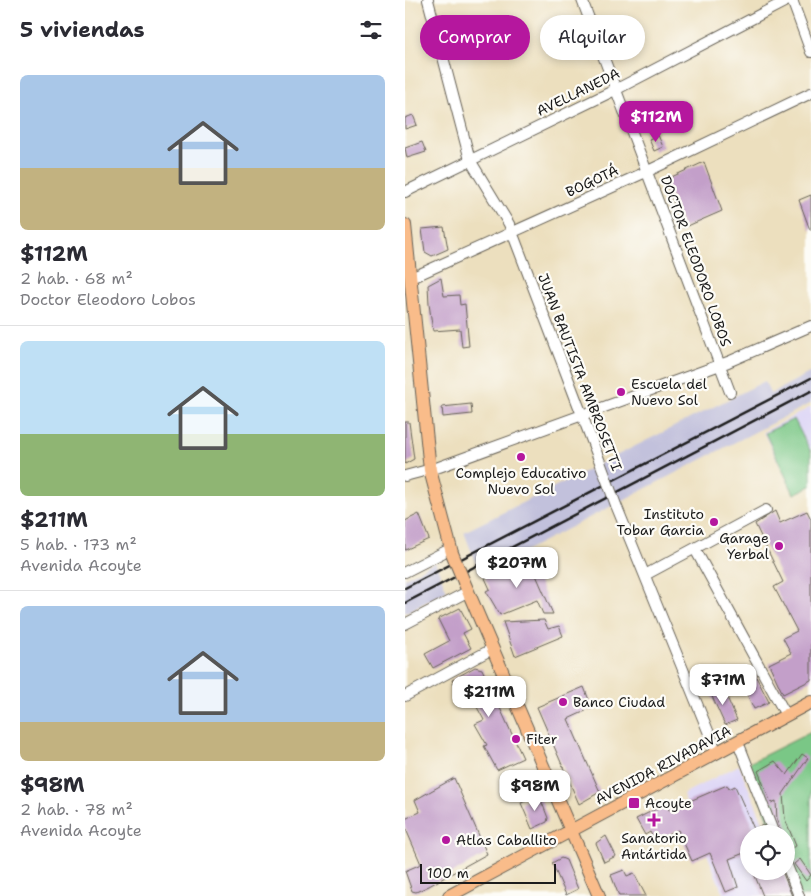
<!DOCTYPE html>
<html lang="es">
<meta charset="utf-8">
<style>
:root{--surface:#fff;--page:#f7f7f7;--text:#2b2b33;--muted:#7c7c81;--line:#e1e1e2;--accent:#b5179e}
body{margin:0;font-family:"Shantell Sans",sans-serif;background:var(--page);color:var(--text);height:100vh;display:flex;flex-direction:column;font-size:19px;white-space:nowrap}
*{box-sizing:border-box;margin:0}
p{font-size:16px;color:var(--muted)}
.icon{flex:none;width:28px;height:28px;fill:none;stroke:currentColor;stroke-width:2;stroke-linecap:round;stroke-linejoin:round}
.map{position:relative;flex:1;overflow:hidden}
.sheet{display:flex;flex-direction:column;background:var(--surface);width:405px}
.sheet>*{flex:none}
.hud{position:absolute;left:15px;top:15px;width:315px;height:45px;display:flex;gap:10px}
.fabs{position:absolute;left:335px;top:825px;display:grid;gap:10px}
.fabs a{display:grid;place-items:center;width:55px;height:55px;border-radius:50%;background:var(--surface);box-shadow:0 2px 8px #0003;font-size:25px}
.scale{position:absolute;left:15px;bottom:12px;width:136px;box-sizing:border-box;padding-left:5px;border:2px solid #1c1c1c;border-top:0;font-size:14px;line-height:18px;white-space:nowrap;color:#1c1c1c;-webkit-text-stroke:4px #fdfcf7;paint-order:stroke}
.price{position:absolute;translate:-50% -42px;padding:0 11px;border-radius:10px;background:#fff;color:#222;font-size:16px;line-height:32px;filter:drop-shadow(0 1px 2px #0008)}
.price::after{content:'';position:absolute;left:50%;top:30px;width:15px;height:11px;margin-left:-8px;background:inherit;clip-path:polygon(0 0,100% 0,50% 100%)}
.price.current{background:var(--accent);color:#fff}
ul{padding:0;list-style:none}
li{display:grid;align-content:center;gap:10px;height:265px;padding:0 20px}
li+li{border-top:1px solid var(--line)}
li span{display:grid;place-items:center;height:155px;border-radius:8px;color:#555}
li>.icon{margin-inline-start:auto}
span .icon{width:90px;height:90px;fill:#fffc;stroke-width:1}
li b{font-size:21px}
h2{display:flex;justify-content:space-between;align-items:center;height:60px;padding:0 20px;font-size:21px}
.pill{padding:0 18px;border-radius:22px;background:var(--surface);box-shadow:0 2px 8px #0003;font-size:18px;line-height:45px}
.pill.current{background:var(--accent);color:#fff}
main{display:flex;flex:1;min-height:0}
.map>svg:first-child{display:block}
.built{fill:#ddd5f6}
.industrial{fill:#c2c1dc}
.green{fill:#7ac786;stroke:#4b7251}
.building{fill:#c39fc9}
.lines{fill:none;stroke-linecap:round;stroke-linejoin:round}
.minor-casing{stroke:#656055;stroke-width:12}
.major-casing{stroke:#656055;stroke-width:14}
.minor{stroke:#fff;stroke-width:10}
.major{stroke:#f9bc8a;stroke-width:12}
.rail{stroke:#1c1c1c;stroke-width:2.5}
.minor-bridge-casing{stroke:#656055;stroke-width:12;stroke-linecap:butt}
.major-bridge-casing{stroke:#656055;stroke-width:14;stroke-linecap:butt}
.minor-bridge{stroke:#fff;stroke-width:10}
.major-bridge{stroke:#f9bc8a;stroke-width:12}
.poi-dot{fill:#b5179e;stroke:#fdfcf7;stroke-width:2}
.labels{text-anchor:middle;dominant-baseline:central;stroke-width:4.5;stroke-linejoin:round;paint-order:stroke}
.street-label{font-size:14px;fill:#1c1c1c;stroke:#fdfcf7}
.poi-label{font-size:14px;fill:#1c1c1c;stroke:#fdfcf7;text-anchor:start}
</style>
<main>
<section class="sheet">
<h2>5 viviendas<svg class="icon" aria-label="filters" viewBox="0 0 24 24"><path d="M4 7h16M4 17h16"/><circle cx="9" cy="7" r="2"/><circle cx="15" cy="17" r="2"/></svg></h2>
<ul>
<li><span style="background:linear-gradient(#a9c7e8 60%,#c2b280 0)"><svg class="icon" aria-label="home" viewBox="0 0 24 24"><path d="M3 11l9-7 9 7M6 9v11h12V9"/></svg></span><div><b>$112M</b><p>2 hab. · 68 m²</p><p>Doctor Eleodoro Lobos</p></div></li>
<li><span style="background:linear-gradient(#bfe0f5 60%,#8fb573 0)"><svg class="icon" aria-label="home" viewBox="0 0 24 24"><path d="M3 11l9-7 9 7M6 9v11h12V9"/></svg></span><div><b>$211M</b><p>5 hab. · 173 m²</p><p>Avenida Acoyte</p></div></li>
<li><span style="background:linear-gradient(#a9c7e8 75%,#c2b280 0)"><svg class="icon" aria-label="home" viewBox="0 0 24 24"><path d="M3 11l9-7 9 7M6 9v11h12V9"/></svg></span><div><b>$98M</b><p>2 hab. · 78 m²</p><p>Avenida Acoyte</p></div></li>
</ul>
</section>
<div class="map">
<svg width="406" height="896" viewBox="0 0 406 896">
<rect width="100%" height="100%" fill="#fdfcf7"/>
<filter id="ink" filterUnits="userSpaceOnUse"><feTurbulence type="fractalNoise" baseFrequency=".02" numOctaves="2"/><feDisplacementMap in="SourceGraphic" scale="10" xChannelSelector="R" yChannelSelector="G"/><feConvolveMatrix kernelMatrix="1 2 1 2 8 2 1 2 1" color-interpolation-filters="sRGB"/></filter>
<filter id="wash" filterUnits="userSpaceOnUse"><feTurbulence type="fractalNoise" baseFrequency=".0096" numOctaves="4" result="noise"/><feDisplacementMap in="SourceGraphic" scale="20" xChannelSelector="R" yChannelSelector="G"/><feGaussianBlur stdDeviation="1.12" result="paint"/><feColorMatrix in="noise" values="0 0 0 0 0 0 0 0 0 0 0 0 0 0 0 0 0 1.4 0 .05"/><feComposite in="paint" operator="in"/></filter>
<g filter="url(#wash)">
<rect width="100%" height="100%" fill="#ecdfbe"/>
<path class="built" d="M 406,407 L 406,486 L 389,494 L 358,432 Z
M 334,765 L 363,834 L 344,834 L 344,871 L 378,871 L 388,896 L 319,896 L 278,794 Z"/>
<path class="industrial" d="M 406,372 L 406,403 L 75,574 L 59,532 L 360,381 L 365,394 Z
M 30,562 L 42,591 L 0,613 L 0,578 Z"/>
<path class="green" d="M 389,419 L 406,452 L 406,486 L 389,494 L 360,433 Z
M 406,732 L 406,896 L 394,896 L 381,863 L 381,834 L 369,834 L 342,764 Z"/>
<g id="blocks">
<path class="building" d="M 8,115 L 12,125 L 0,129 L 0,118 Z
M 253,135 L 258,147 L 249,151 L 244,139 Z
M 17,142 L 21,152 L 2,158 L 0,148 Z
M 299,162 L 317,211 L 278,228 L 260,180 Z
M 406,195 L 406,230 L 405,230 L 394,200 Z
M 39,227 L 43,249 L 27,256 L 20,252 L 17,229 Z
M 36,278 L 39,296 L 54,295 L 55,305 L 60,304 L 64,346 L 57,347 L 55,329 L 28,331 L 24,304 L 23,285 Z
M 66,404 L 67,414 L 38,417 L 37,407 Z
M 0,422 L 4,422 L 9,459 L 0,464 Z
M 370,511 L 375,523 L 402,511 L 406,519 L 406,680 L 378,694 L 364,664 L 386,653 L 378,638 L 392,631 L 369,587 L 378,582 L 350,524 Z
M 14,514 L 24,539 L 0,550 L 0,521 Z
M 124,559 L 148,614 L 138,614 L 132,600 L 95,615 L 81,591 L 85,589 L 80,578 Z
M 55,608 L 66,629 L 58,633 L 66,648 L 28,668 L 20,654 L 44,641 L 33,619 Z
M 139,620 L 143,629 L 154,626 L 158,636 L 110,656 L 98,622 Z
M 70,667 L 77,669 L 118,758 L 92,770 L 79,746 L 82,745 L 70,724 L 79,720 L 67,698 L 58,702 L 47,680 Z
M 348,671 L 364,702 L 349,709 L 334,678 Z
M 317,686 L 332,720 L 320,725 L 305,692 Z
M 179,687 L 187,708 L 163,719 L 195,792 L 174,804 L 132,707 Z
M 397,754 L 403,758 L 378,794 L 380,819 L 391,846 L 383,849 L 381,834 L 377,834 L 372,821 L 371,801 L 366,803 L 353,771 L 370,761 L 382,775 Z
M 49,778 L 82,854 L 24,886 L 11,892 L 7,891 L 0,871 L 16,864 L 0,827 L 0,819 L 15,812 L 10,800 Z
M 322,785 L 324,789 L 330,786 L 349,829 L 358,825 L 362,834 L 344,834 L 344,851 L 324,859 L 333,887 L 321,892 L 305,853 L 287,861 L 273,830 L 250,841 L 245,832 L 240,835 L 231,819 L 261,804 L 264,810 Z
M 134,795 L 143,818 L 142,822 L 127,829 L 116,803 Z
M 201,836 L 211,856 L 199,862 L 191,843 Z
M 156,858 L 161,860 L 173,889 L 161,895 L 147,863 Z
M 395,859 L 406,875 L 401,881 L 389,864 Z
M 219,870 L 222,876 L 229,873 L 241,896 L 214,896 L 206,875 Z
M 348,871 L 377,871 L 387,896 L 358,896 Z"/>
</g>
</g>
<g filter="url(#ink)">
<use href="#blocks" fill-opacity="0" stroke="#656055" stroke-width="1"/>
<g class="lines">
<g class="minor-casing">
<path id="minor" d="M 23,0 L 65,160 L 104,224 L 195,462
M 177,0 L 325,392
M 387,0 L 406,52
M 0,192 L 212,89 L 383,0
M 6,278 L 243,171 L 406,93
M 0,476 L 34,467 L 323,362 L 406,326
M 211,505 L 312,753
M 290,549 L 381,715
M 0,572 L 45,549
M 240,575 L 361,510
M 0,624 L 62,592
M 0,696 L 87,649
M 333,742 L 369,834
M 381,863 L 394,896"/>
</g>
<g class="major-casing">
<path id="major" d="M 0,225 L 25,470 L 47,553
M 59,582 L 194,896
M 44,896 L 406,702"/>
</g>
<use href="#minor" class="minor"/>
<use href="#major" class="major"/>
<path class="rail" d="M 0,588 L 406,378
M 0,603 L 406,391"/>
<g class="minor-bridge-casing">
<path id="minor-bridge" d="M 195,462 L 211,505"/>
</g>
<g class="major-bridge-casing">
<path id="major-bridge" d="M 47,553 L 59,582"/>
</g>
<use href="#minor-bridge" class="minor-bridge"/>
<use href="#major-bridge" class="major-bridge"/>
</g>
</g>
<g class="poi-dot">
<circle cx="216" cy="392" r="5"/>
<circle cx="116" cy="457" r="5"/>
<circle cx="309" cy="522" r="5"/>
<circle cx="374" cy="546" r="5"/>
<circle cx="158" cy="702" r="5"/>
<circle cx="111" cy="739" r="5"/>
<rect x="223" y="797" width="12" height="12" rx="2.5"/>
<path d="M246.5 812.5h5v5h5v5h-5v5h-5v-5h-5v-5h5z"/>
<circle cx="41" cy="840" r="5"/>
</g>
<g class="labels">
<g class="street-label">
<text transform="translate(173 92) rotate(-26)">AVELLANEDA</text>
<text transform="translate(187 181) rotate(-25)">BOGOTÁ</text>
<text transform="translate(291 261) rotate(70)">DOCTOR ELEODORO LOBOS</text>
<text transform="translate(175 372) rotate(69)">JUAN BAUTISTA AMBROSETTI</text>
<text transform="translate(258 765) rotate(-28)">AVENIDA RIVADAVIA</text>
</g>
<g class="poi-label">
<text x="226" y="384">Escuela del<tspan x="226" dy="16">Nuevo Sol</tspan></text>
<text x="116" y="473" text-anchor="middle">Complejo Educativo<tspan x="116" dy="16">Nuevo Sol</tspan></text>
<text x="299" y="514" text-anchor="end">Instituto<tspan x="299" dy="16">Tobar Garcia</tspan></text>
<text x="364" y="538" text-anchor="end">Garage<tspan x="364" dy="16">Yerbal</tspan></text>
<text x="168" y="702">Banco Ciudad</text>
<text x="121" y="739">Fiter</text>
<text x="240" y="803">Acoyte</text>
<text x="249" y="838" text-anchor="middle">Sanatorio<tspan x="249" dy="16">Antártida</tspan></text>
<text x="51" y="840">Atlas Caballito</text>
</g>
</g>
</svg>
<div class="fabs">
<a><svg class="icon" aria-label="locate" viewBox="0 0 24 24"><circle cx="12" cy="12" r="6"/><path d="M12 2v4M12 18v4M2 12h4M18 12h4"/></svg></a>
</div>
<div class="scale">100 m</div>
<b class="price current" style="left:251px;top:143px">$112M</b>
<b class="price" style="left:112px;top:589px">$207M</b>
<b class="price" style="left:318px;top:706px">$71M</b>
<b class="price" style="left:84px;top:718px">$211M</b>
<b class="price" style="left:130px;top:812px">$98M</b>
<div class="hud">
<a class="pill current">Comprar</a>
<a class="pill">Alquilar</a>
</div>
</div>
</main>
